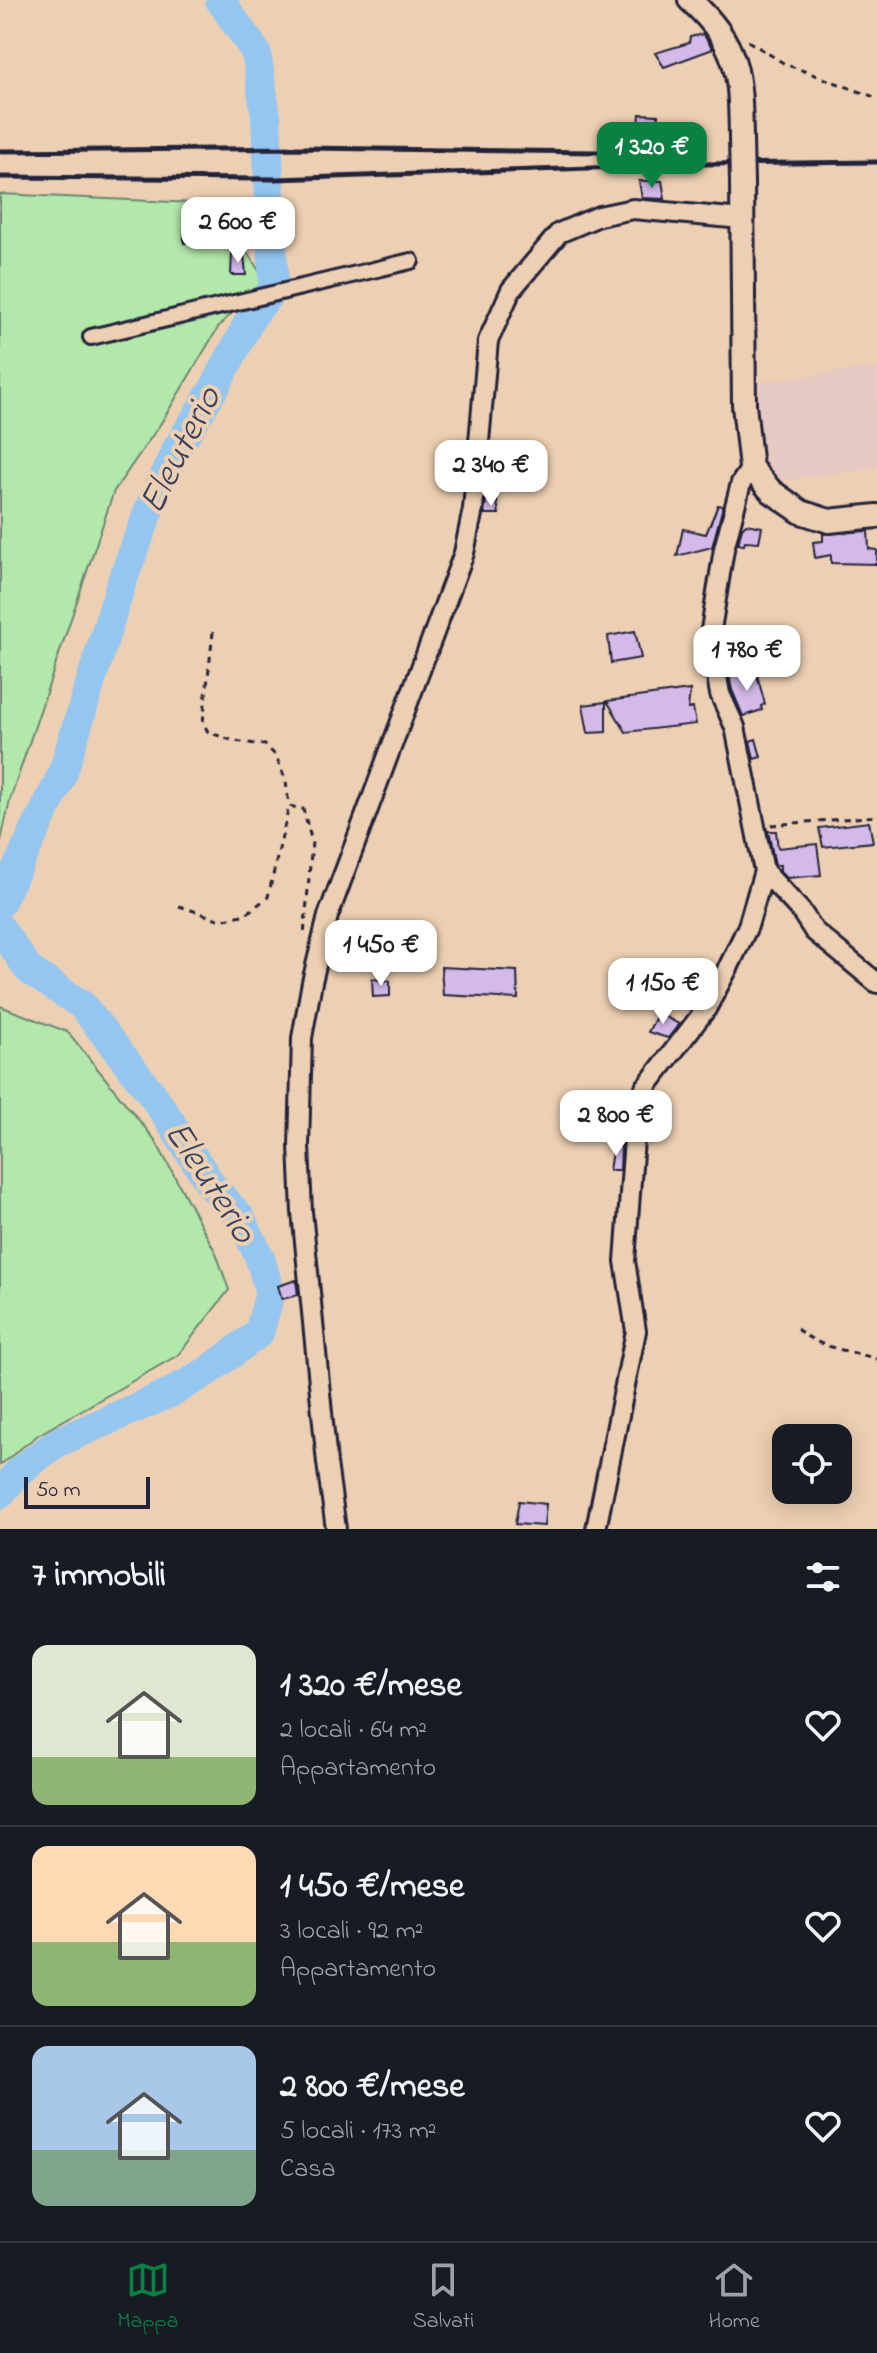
<!DOCTYPE html>
<html lang="it">
<meta charset="utf-8">
<style>
:root{--surface:#171b24;--page:#20242c;--text:#f1f3f6;--muted:#9ea1a6;--line:#363941;--accent:#0b8043}
body{margin:0;font-family:"Indie Flower",sans-serif;background:var(--page);color:var(--text);height:100vh;display:flex;flex-direction:column;font-size:30px;white-space:nowrap}
*{box-sizing:border-box;margin:0}
p{font-size:26px;color:var(--muted)}
.icon{flex:none;width:44px;height:44px;fill:none;stroke:currentColor;stroke-width:2;stroke-linecap:round;stroke-linejoin:round}
.map{position:relative;height:1529px;overflow:hidden}
.panel{display:flex;flex-direction:column;background:var(--surface);flex:1}
.panel>*{flex:none}
.controls{position:absolute;left:772px;top:1424px;display:grid;gap:16px}
.controls a{display:grid;place-items:center;width:80px;height:80px;border-radius:16px;background:var(--surface);box-shadow:0 4px 20px #0003;font-size:40px}
.scale{position:absolute;left:24px;bottom:20px;width:126px;box-sizing:border-box;padding-left:8px;border:4px solid #22223b;border-top:0;font-size:22px;line-height:28px;white-space:nowrap;color:#22223b;-webkit-text-stroke:6px #edd0b3;paint-order:stroke}
.price{position:absolute;translate:-50% -68px;padding:0 18px;border-radius:16px;background:#fff;color:#222;font-size:26px;line-height:52px;filter:drop-shadow(0 2px 4px #0008)}
.price::after{content:'';position:absolute;left:50%;top:48px;width:24px;height:18px;margin-left:-12px;background:inherit;clip-path:polygon(0 0,100% 0,50% 100%)}
.price.current{background:var(--accent);color:#fff}
ul{padding:0;list-style:none}
li{display:flex;align-items:center;gap:24px;height:200px;padding:0 32px}
li+li{border-top:2px solid var(--line)}
li span{display:grid;place-items:center;flex:none;width:224px;height:160px;border-radius:16px;color:#555}
li>.icon{margin-inline-start:auto}
span .icon{width:96px;height:96px;fill:#fffc;stroke-width:1}
li b{font-size:34px}
h2{display:flex;justify-content:space-between;align-items:center;height:96px;padding:0 32px;font-size:34px}
.dock{display:flex;justify-content:space-around;align-items:center;height:112px;border-top:2px solid var(--line);background:var(--surface);font-size:22px;color:var(--muted)}
.dock a{display:grid;justify-items:center;gap:4px}
.dock .current{color:var(--accent)}
.map>svg:first-child{display:block}
.built{fill:#e6c9c3}
.green{fill:#b2e8aa;stroke:#6a8572;stroke-width:2}
.lines{fill:none;stroke-linecap:round;stroke-linejoin:round}
.river{stroke:#94c6f0;stroke-width:30}
.building{fill:#d4bae9;stroke:#22223b;stroke-width:2}
.pedestrian-casing{stroke:#22223b;stroke-width:20}
.minor-casing{stroke:#22223b;stroke-width:24}
.tertiary-casing{stroke:#22223b;stroke-width:28}
.path{stroke:#22223b;stroke-width:3;stroke-dasharray:6 6;stroke-linecap:butt}
.pedestrian{stroke:#edd0b3;stroke-width:14}
.minor{stroke:#edd0b3;stroke-width:18}
.tertiary{stroke:#edd0b3;stroke-width:22}
.rail{stroke:#22223b;stroke-width:5}
.tertiary-bridge-casing{stroke:#22223b;stroke-width:28;stroke-linecap:butt}
.tertiary-bridge{stroke:#edd0b3;stroke-width:22}
.labels{text-anchor:middle;dominant-baseline:central;stroke-width:8;stroke-linejoin:round;paint-order:stroke}
.water-label{font-size:38px;font-style:italic;fill:#39435f;stroke:#edd0b3}
</style>
<div class="map">
<svg width="877" height="1529" viewBox="0 0 877 1529">
<rect width="100%" height="100%" fill="#edd0b3"/>
<filter id="ink" filterUnits="userSpaceOnUse"><feTurbulence type="fractalNoise" baseFrequency=".0125" numOctaves="2"/><feDisplacementMap in="SourceGraphic" scale="16" xChannelSelector="R" yChannelSelector="G"/><feConvolveMatrix kernelMatrix="1 2 1 2 8 2 1 2 1" color-interpolation-filters="sRGB"/></filter>
<g filter="url(#ink)">
<path class="built" d="M 877,367 L 877,468 L 778,481 L 763,466 L 756,443 L 752,383 Z"/>
<path class="green" d="M 0,194 L 216,204 L 265,280 L 219,326 L 161,423 L 114,491 L 10,800 L 0,845 Z
M 0,1006 L 68,1032 L 155,1140 L 216,1253 L 229,1290 L 178,1355 L 38,1435 L 0,1465 Z"/>
<g class="lines">
<path class="river" d="M 0,903 L 62,775 L 121,584 L 151,505 L 176,450 L 216,385 L 252,316 L 274,288 L 266,116 L 256,52 L 220,0
M 0,928 L 29,970 L 82,1005 L 152,1094 L 212,1186 L 240,1217 L 260,1258 L 270,1293 L 259,1333 L 208,1371 L 172,1392 L 58,1442 L 20,1470 L 0,1494"/>
</g>
<path class="building" d="M 703,34 L 713,49 L 664,67 L 655,53 L 689,43 L 690,37 Z
M 640,114 L 658,115 L 657,136 L 638,137 Z
M 639,181 L 662,181 L 665,199 L 642,198 Z
M 211,228 L 213,241 L 184,243 L 184,229 Z
M 232,253 L 244,254 L 246,275 L 231,275 Z
M 486,500 L 497,501 L 499,514 L 484,514 Z
M 718,505 L 722,506 L 722,510 L 712,547 L 677,556 L 683,529 L 706,534 Z
M 746,524 L 762,527 L 759,542 L 745,541 L 744,545 L 738,544 L 742,528 Z
M 868,531 L 869,549 L 877,550 L 877,564 L 831,563 L 831,555 L 815,558 L 813,542 L 823,541 L 823,534 Z
M 635,631 L 641,658 L 611,663 L 608,636 Z
M 743,671 L 746,678 L 757,675 L 765,704 L 761,706 L 762,710 L 743,716 L 732,690 L 729,675 Z
M 690,690 L 688,709 L 693,708 L 696,724 L 626,732 L 607,701 Z
M 606,702 L 606,732 L 588,733 L 583,705 Z
M 756,739 L 761,757 L 754,759 L 750,741 Z
M 869,822 L 873,842 L 823,847 L 819,828 Z
M 768,831 L 776,831 L 778,848 L 817,844 L 821,875 L 787,878 L 780,871 L 780,865 L 775,865 Z
M 441,967 L 517,971 L 518,999 L 443,995 Z
M 372,979 L 390,981 L 390,996 L 373,997 Z
M 658,1013 L 679,1024 L 668,1038 L 648,1032 Z
M 613,1145 L 621,1146 L 620,1170 L 609,1170 Z
M 296,1280 L 298,1295 L 282,1299 L 278,1286 Z
M 519,1501 L 546,1504 L 544,1526 L 515,1524 Z"/>
<g class="lines">
<g class="pedestrian-casing">
<path id="pedestrian" d="M 91,337 L 411,261"/>
</g>
<g class="minor-casing">
<path id="minor" d="M 764,871 L 801,911 L 814,931 L 877,983
M 336,1529 L 327,1463 L 302,1212 L 299,1146 L 302,1038 L 312,982 L 328,916 L 464,553 L 473,509 L 488,341 L 511,290 L 559,233 L 599,216 L 633,209 L 742,219
M 596,1529 L 636,1331 L 625,1261 L 636,1112 L 645,1088 L 706,1009 L 729,966 L 748,926 L 764,871 L 735,727 L 720,694 L 710,636 L 724,549 L 741,483 L 751,468"/>
</g>
<g class="tertiary-casing">
<path id="tertiary" d="M 690,0 C 740,46 740,74 741,139
M 742,183 L 744,405 L 751,468 L 771,491 L 801,512 L 829,521 L 877,516"/>
</g>
<path class="path" d="M 748,41 L 785,64 L 877,98
M 213,632 L 203,722 L 208,732 L 234,741 L 265,745 L 276,756 L 286,781 L 289,806
M 771,825 L 877,816
M 179,906 L 221,920 L 246,914 L 268,897 L 289,806 L 303,809 L 312,842 L 304,936
M 797,1329 C 820,1349 849,1350 877,1359"/>
<use href="#pedestrian" class="pedestrian"/>
<use href="#minor" class="minor"/>
<use href="#tertiary" class="tertiary"/>
<path class="rail" d="M 0,151 L 306,148 L 672,153
M 0,177 L 277,179 L 703,164 L 877,162"/>
<g class="tertiary-bridge-casing">
<path id="tertiary-bridge" d="M 741,139 L 742,183"/>
</g>
<use href="#tertiary-bridge" class="tertiary-bridge"/>
</g>
</g>
<g class="labels">
<g class="water-label">
<text transform="translate(182 451) rotate(-63)">Eleuterio</text>
<text transform="translate(209 1183) rotate(57)">Eleuterio</text>
</g>
</g>
</svg>
<div class="controls">
<a><svg class="icon" aria-label="locate" viewBox="0 0 24 24"><circle cx="12" cy="12" r="6"/><path d="M12 2v4M12 18v4M2 12h4M18 12h4"/></svg></a>
</div>
<div class="scale">50 m</div>
<b class="price current" style="left:652px;top:190px">1 320 €</b>
<b class="price" style="left:238px;top:265px">2 600 €</b>
<b class="price" style="left:491px;top:508px">2 340 €</b>
<b class="price" style="left:747px;top:693px">1 780 €</b>
<b class="price" style="left:381px;top:988px">1 450 €</b>
<b class="price" style="left:663px;top:1026px">1 150 €</b>
<b class="price" style="left:616px;top:1158px">2 800 €</b>
</div>
<section class="panel">
<h2>7 immobili<svg class="icon" aria-label="filters" viewBox="0 0 24 24"><path d="M4 7h16M4 17h16"/><circle cx="9" cy="7" r="2"/><circle cx="15" cy="17" r="2"/></svg></h2>
<ul>
<li><span style="background:linear-gradient(#dfe7d0 70%,#8fb573 0)"><svg class="icon" aria-label="home" viewBox="0 0 24 24"><path d="M3 11l9-7 9 7M6 9v11h12V9"/></svg></span><div><b>1 320 €/mese</b><p>2 locali · 64 m²</p><p>Appartamento</p></div><svg class="icon" aria-label="heart" viewBox="0 0 24 24"><path d="M12 20l-8-8c-3-5 5-10 8-4 3-6 11-1 8 4z"/></svg></li>
<li><span style="background:linear-gradient(#ffd9b3 60%,#8fb573 0)"><svg class="icon" aria-label="home" viewBox="0 0 24 24"><path d="M3 11l9-7 9 7M6 9v11h12V9"/></svg></span><div><b>1 450 €/mese</b><p>3 locali · 92 m²</p><p>Appartamento</p></div><svg class="icon" aria-label="heart" viewBox="0 0 24 24"><path d="M12 20l-8-8c-3-5 5-10 8-4 3-6 11-1 8 4z"/></svg></li>
<li><span style="background:linear-gradient(#a9c7e8 65%,#7fa58c 0)"><svg class="icon" aria-label="home" viewBox="0 0 24 24"><path d="M3 11l9-7 9 7M6 9v11h12V9"/></svg></span><div><b>2 800 €/mese</b><p>5 locali · 173 m²</p><p>Casa</p></div><svg class="icon" aria-label="heart" viewBox="0 0 24 24"><path d="M12 20l-8-8c-3-5 5-10 8-4 3-6 11-1 8 4z"/></svg></li>
</ul>
</section>
<nav class="dock">
<a class="current"><svg class="icon" aria-label="map" viewBox="0 0 24 24"><path d="M3 6l6-2 6 2 6-2v14l-6 2-6-2-6 2zM9 4v14M15 6v14"/></svg>Mappa</a>
<a><svg class="icon" aria-label="saved" viewBox="0 0 24 24"><path d="M7 4h10v16l-5-4-5 4z"/></svg>Salvati</a>
<a><svg class="icon" aria-label="home" viewBox="0 0 24 24"><path d="M3 11l9-7 9 7M6 9v11h12V9"/></svg>Home</a>
</nav>
